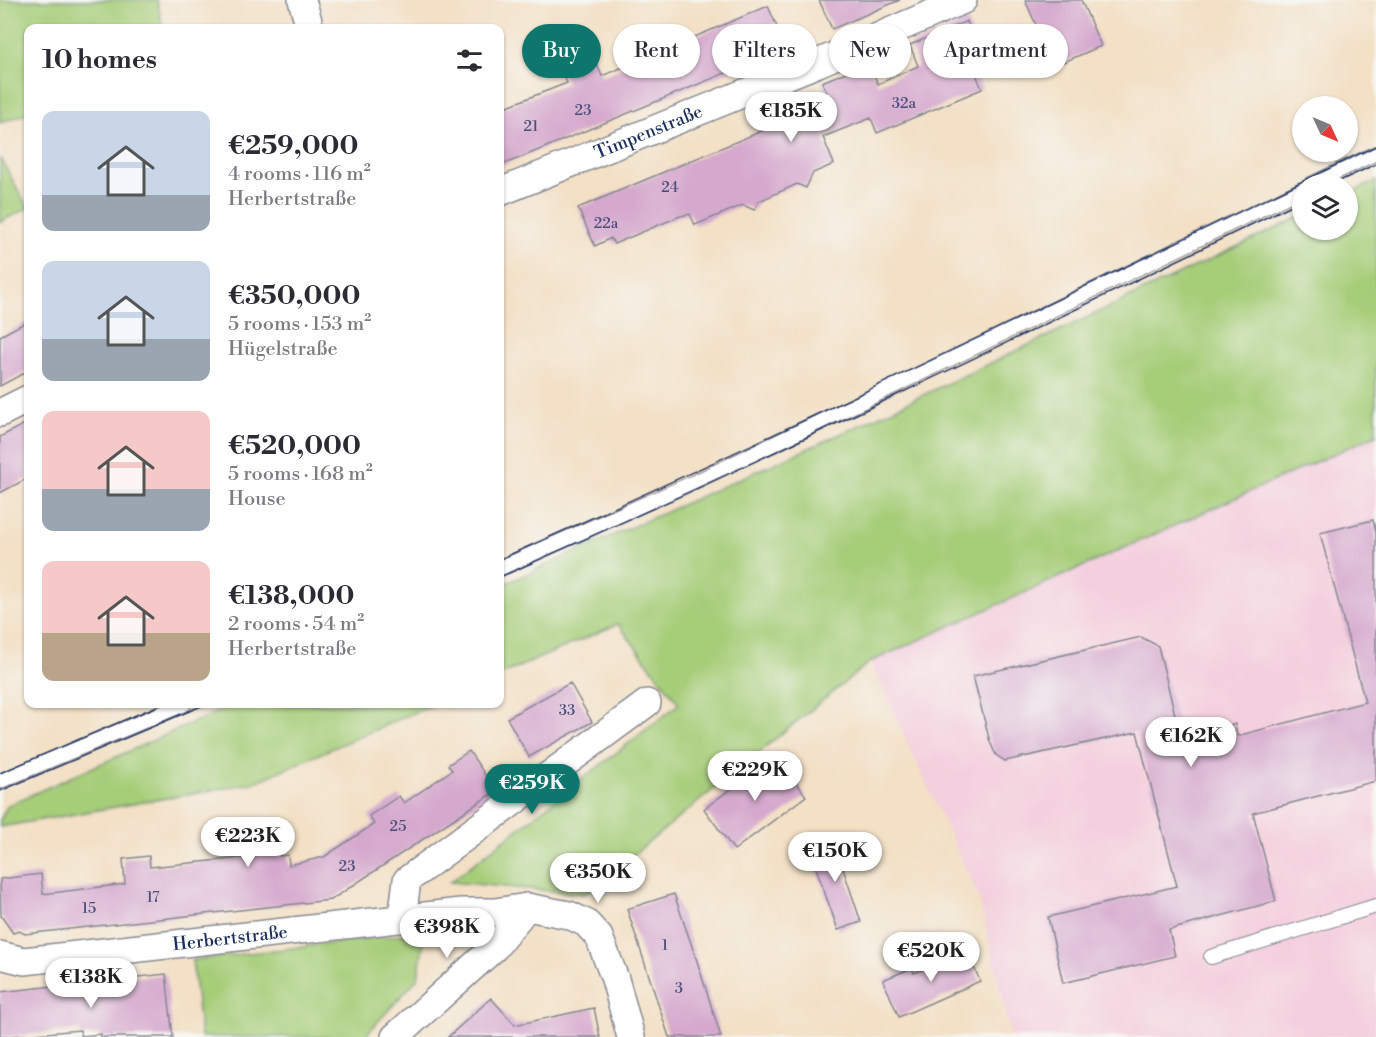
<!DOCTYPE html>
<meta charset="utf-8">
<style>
:root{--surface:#fff;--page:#f2f2f3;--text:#2b2b33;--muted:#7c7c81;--accent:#0f766e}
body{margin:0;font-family:"Libre Bodoni",serif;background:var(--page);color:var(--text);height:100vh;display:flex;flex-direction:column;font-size:22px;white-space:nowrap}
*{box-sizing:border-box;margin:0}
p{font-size:20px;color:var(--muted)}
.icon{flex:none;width:33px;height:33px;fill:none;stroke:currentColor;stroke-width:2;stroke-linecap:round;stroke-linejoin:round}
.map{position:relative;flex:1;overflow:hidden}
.sheet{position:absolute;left:24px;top:24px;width:480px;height:684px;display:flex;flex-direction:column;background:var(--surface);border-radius:12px;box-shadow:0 2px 4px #0004}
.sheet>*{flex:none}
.banner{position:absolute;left:522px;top:24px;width:570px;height:54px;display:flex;gap:12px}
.needle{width:39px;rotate:134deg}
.fabs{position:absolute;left:1292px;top:96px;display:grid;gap:12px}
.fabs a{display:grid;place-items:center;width:66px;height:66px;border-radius:50%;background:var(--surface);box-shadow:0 2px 4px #0004;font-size:30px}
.price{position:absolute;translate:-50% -51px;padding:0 14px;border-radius:21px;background:#fff;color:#222;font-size:20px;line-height:39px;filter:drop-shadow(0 2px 3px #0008)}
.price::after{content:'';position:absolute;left:50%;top:36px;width:18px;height:14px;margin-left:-9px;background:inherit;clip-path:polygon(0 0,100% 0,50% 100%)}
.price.on{background:var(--accent);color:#fff}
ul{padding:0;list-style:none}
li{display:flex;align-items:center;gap:18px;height:150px;padding:0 18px}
li span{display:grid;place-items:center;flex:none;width:168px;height:120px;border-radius:12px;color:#555}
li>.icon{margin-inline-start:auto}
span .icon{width:72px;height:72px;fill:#fffc;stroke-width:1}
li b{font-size:26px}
h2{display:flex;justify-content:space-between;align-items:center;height:72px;padding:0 18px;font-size:26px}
.tag{padding:0 21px;border-radius:27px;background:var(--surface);box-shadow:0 2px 4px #0004;font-size:21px;line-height:54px}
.tag.on{background:var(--accent);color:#fff}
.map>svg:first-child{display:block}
.built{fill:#f4cfdd}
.green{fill:#a6cd78;stroke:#607e6b;stroke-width:1.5}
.building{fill:#d5a9cd}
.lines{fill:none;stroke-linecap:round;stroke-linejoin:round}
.service-casing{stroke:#878892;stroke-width:16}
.minor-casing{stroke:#878892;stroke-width:30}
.service{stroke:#fff;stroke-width:14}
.minor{stroke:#fff;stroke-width:27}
.tram{stroke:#1b2f5e;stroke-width:1.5}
.labels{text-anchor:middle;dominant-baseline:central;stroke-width:4.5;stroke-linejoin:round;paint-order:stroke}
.number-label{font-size:15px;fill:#4a4e7a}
.street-label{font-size:18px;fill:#1b2f5e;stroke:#f6f6f2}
</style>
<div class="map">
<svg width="1376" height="1037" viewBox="0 0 1376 1037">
<rect width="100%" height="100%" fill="#f6f6f2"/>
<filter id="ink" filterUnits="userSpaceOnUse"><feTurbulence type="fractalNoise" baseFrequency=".0167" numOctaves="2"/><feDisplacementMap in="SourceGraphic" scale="12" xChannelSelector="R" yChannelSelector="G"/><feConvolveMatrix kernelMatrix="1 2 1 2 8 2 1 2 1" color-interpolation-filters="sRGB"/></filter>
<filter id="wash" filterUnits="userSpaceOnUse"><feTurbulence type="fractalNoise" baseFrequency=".008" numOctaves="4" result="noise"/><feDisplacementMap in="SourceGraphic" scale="24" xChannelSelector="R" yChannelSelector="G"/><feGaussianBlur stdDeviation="1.35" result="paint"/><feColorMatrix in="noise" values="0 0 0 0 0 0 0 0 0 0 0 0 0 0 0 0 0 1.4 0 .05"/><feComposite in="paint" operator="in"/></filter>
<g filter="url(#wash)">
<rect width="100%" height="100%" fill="#f3e0c5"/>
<path class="built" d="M 1376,435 L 1376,1037 L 1011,1037 L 979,898 L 870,662 Z"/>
<path class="green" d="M 0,0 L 157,0 L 163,28 L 28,28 L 28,113 L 0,123 Z
M 0,157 L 28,208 L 0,222 Z
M 1376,181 L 1376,435 L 870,662 L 585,894 L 450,882 L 679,704 L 618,624 L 500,675 L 500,586 L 849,430 L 1302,216 L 1302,230 L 1347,230 L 1347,195 Z
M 235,704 L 434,704 L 253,783 L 0,827 L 0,820 L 8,805 Z
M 425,932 L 418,978 L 364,1037 L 201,1037 L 192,960 Z"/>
<g id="blocks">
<path class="building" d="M 819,0 L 900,0 L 832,29 Z
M 1025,0 L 1081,0 L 1101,46 L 1064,62 L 1051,32 L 1041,36 Z
M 768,6 L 786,48 L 500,166 L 500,109 L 567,83 L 548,37 L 580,25 L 602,76 Z
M 967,21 L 983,59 L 972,64 L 982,89 L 877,133 L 871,118 L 823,137 L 834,164 L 813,173 L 806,188 L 797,184 L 759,201 L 754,210 L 743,205 L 695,225 L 690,214 L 680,216 L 614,244 L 611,238 L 595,246 L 578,208 L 831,102 L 822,82 L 868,63 L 878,84 L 918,66 L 910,45 Z
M 28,321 L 28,371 L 0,386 L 0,336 Z
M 28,422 L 28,478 L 0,493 L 0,437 Z
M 1373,520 L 1376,533 L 1376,781 L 1253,813 L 1276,901 L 1169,930 L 1175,956 L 1063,983 L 1048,917 L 1177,886 L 1137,732 L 1005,761 L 996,755 L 990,742 L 973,676 L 1141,637 L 1158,646 L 1181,739 L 1235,724 L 1237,736 L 1365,702 L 1320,533 Z
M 570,683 L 592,722 L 529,757 L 507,718 Z
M 469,751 L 496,791 L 331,900 L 25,934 L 19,931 L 13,933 L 1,916 L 0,879 L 41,874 L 43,894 L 125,884 L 123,859 L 149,856 L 150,867 L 251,857 L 246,822 L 272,819 L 280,856 L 288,855 L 289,865 L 324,857 L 374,824 L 369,816 L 399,796 L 404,803 L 452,770 L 448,765 Z
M 776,755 L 806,796 L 734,850 L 704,809 Z
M 832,836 L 861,922 L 838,930 L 811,854 L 813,842 Z
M 674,894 L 696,958 L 721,1037 L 669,1037 L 627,909 Z
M 967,951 L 980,981 L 899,1017 L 883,980 L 912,968 L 914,973 Z
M 166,974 L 173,1037 L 101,1037 L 101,1034 L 81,1036 L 80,1030 L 0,1037 L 0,992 Z
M 491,998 L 515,1025 L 594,1008 L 600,1037 L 448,1037 Z"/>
</g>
</g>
<g filter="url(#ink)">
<use href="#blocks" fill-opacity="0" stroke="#878892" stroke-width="1.5"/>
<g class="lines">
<g class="service-casing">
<path id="service" d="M 1311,184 L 1376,153
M 500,568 L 695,482 L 1302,189
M 0,781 L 184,704
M 1211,957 L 1376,906"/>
</g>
<g class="minor-casing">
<g id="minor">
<path d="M 302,0 L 310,28"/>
<path id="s1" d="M 500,192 L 818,63 L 963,0"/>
<path d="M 0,413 L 28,399"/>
<path d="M 402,919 L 407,880 L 647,703"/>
<path id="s2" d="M 0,955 L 24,961 L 461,912 L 495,912 L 527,907 L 569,915 L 586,923 L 599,937 L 615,979 L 631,1037"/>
<path d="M 395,1037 L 495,947 L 527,907"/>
</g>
</g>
<use href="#service" class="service"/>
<use href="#minor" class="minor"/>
<path class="tram" d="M 1333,184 L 1376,164
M 500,559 C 795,429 1085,286 1376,146
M 500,577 C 770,458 1036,329 1302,200
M 0,773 L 162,704
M 0,791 L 206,704"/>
</g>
</g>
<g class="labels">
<g class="number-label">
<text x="904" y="103">32a</text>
<text x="583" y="110">23</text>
<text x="531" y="126">21</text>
<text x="670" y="187">24</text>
<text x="606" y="223">22a</text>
<text x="567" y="710">33</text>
<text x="398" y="826">25</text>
<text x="347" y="866">23</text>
<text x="153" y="897">17</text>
<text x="89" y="908">15</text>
<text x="665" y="945">1</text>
<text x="679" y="988">3</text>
</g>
<g class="street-label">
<text stroke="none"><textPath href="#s1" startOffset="160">Timpenstraße</textPath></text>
<text stroke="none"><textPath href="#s2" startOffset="232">Herbertstraße</textPath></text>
</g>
</g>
</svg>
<div class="fabs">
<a><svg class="needle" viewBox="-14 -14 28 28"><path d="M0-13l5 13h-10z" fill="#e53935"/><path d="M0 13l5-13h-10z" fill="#7c7c81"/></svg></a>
<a><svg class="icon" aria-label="layers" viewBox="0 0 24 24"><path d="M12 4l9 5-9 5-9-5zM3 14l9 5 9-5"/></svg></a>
</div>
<b class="price" style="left:791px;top:143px">€185K</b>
<b class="price" style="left:1191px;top:768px">€162K</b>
<b class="price" style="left:755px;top:802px">€229K</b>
<b class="price on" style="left:532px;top:815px">€259K</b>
<b class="price" style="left:248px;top:868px">€223K</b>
<b class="price" style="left:835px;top:883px">€150K</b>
<b class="price" style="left:598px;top:904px">€350K</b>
<b class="price" style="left:447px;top:959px">€398K</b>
<b class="price" style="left:931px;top:983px">€520K</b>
<b class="price" style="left:91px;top:1009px">€138K</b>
<div class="banner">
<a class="tag on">Buy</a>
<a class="tag">Rent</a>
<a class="tag">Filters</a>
<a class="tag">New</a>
<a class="tag">Apartment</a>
</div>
<section class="sheet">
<h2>10 homes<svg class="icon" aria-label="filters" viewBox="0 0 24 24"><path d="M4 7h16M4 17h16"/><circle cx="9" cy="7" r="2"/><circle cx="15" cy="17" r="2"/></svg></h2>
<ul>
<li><span style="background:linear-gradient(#c9d6e8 70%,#9aa5b1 0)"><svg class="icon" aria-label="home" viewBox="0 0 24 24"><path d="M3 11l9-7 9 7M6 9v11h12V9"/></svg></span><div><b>€259,000</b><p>4 rooms · 116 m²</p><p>Herbertstraße</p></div></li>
<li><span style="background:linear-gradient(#c9d6e8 65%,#9aa5b1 0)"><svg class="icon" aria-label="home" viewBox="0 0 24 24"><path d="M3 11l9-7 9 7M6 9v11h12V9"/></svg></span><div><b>€350,000</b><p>5 rooms · 153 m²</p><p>Hügelstraße</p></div></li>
<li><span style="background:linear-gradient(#f6c9c9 65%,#9aa5b1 0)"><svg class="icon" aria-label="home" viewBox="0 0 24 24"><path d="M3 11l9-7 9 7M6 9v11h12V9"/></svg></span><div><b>€520,000</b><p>5 rooms · 168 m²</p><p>House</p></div></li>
<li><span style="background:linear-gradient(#f6c9c9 60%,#b9a48a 0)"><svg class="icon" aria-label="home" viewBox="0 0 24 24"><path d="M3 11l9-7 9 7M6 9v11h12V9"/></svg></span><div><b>€138,000</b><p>2 rooms · 54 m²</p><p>Herbertstraße</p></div></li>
</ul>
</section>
</div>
